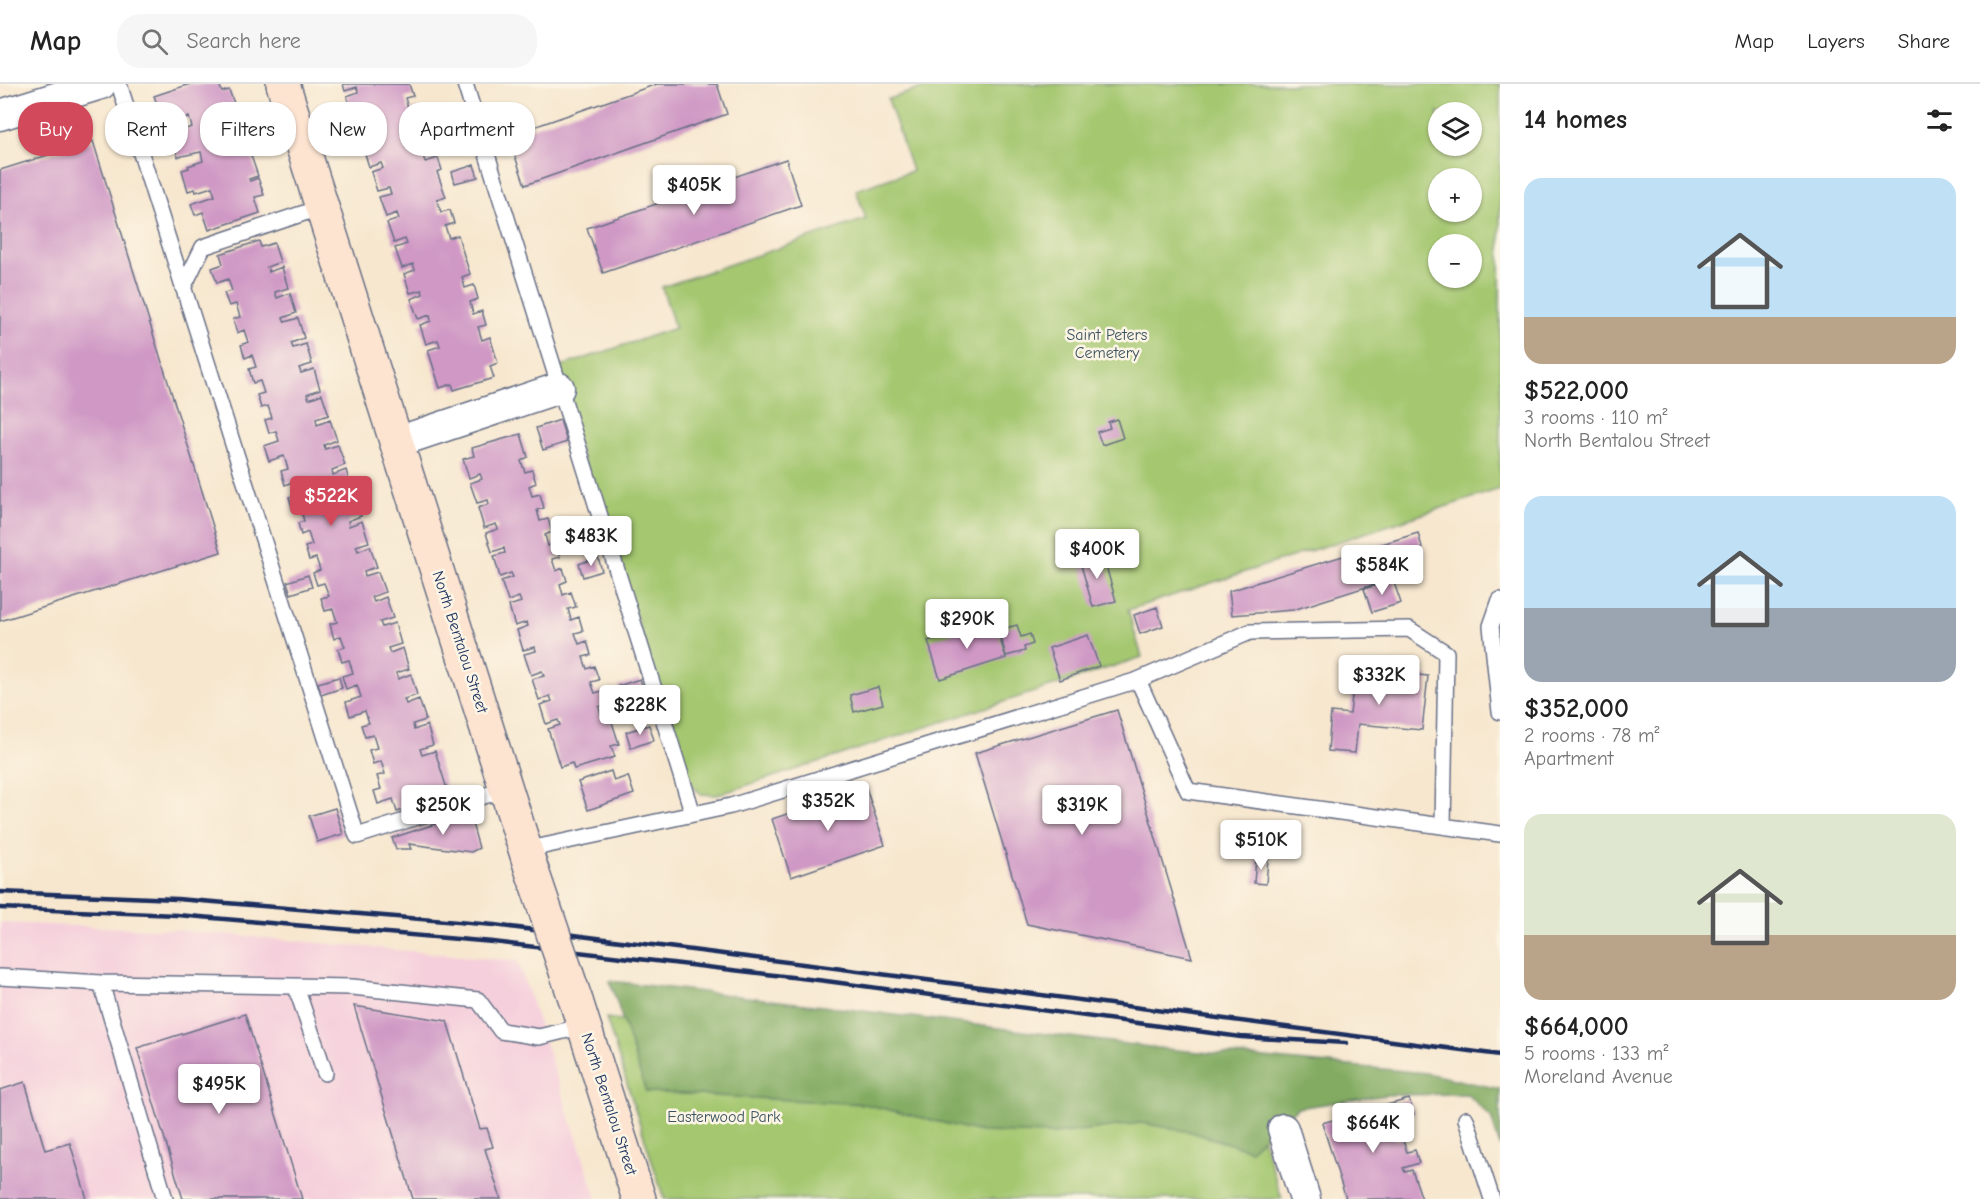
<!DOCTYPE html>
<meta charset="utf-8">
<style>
:root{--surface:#fff;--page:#f6f6f6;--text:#222;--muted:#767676;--line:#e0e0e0;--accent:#d1495b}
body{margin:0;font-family:"Comic Neue",sans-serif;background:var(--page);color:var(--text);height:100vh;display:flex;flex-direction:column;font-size:22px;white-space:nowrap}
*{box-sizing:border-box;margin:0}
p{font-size:20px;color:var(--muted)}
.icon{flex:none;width:33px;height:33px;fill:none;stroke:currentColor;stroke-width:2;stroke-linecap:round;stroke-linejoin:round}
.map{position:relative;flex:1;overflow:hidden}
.details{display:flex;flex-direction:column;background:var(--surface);width:480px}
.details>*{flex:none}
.hud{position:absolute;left:18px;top:18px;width:570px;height:54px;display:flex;gap:12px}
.controls{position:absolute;left:1428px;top:18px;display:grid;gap:12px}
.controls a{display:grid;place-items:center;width:54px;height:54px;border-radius:50%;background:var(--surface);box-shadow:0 2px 4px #0004;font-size:30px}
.price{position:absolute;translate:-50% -51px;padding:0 14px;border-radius:6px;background:#fff;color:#222;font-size:20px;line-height:39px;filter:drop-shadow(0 2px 3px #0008)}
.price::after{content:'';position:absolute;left:50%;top:36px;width:18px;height:14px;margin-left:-9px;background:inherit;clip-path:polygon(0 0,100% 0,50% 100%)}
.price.on{background:var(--accent);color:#fff}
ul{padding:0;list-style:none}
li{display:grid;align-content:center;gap:12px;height:318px;padding:0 24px}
li span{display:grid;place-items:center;height:186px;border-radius:18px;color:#555}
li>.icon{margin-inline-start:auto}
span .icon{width:108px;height:108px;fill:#fffc;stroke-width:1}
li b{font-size:26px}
h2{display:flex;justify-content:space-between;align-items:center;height:72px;padding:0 24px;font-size:26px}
.tag{padding:0 21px;border-radius:24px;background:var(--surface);box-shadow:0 2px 4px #0004;font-size:21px;line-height:54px}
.tag.on{background:var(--accent);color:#fff}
header{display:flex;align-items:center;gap:36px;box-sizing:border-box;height:84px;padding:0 30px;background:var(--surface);border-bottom:2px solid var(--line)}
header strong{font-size:28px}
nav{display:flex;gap:33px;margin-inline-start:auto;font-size:21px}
.search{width:420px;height:54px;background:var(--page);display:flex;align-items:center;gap:15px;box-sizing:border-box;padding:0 21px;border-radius:24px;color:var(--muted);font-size:22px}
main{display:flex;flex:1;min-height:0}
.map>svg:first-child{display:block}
.built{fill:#f5cfdc}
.green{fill:#a4c770;stroke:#607b67;stroke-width:1.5;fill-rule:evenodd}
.forest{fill:#83ac62;stroke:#4f6e60;stroke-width:1.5}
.building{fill:#cf98c5}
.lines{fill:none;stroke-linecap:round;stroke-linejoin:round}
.lane-casing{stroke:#686f86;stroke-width:18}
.street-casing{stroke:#686f86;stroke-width:33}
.secondary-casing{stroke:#686f86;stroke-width:36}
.lane{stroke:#fff;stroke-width:15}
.street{stroke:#fff;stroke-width:30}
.secondary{stroke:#fde4d1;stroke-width:33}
.rail{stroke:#1b2f5e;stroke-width:4.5}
.secondary-bridge-casing{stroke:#686f86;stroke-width:36;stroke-linecap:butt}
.secondary-bridge{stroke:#fde4d1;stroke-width:33}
.labels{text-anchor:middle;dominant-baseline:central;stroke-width:5;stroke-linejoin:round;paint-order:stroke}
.park-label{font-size:16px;fill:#3d5562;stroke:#fcf5e5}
.street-label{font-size:16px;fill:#1b2f5e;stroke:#fcf5e5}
</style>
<header>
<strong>Map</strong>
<div class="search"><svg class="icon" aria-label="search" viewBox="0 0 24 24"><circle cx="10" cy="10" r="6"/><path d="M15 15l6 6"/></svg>Search here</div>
<nav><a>Map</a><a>Layers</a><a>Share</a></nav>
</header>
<main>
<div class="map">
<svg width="1500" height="1115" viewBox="0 0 1500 1115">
<rect width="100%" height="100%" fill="#fcf5e5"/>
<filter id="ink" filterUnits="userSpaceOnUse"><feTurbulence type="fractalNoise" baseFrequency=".0167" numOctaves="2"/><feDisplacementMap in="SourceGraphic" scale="12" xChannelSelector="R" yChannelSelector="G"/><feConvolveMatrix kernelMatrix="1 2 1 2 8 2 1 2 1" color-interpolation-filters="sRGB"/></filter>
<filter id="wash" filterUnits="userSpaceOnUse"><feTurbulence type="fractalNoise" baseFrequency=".008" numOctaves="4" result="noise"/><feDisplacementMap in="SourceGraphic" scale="24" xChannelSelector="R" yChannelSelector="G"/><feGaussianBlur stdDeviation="1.35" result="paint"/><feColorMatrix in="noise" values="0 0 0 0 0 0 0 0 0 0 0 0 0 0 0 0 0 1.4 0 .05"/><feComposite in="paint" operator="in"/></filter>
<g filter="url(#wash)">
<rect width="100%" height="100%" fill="#f7e7cf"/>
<path class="built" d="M 0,839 L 177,846 L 518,877 L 597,1115 L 0,1115 Z"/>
<path class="green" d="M 935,0 L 1500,0 L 1500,405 L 1128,526 L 1142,573 L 717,711 L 701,710 L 692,701 L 553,285 L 675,244 L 662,203 L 866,135 L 856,106 L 912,87 L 888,15 ZM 1438,28 L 1472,28 L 1472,62 L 1438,62 ZM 1438,94 L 1472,94 L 1472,128 L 1438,128 ZM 1438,160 L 1472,160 L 1472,194 L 1438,194 Z
M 606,934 L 920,978 L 1244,997 L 1282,1115 L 664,1115 Z"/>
<path class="forest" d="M 610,897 L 831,923 L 1166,965 L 1426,989 L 1500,1005 L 1500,1063 L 1491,1033 L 1467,1010 L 1387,1011 L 1297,1024 L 1250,1066 L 1191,1048 L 1141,1039 L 1055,1050 L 981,1048 L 864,1020 L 646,1008 Z"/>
<g id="blocks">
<path class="building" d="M 190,0 L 219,0 L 222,8 L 229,6 L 235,22 L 227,25 L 228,28 L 236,24 L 247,56 L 237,59 L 239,63 L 247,60 L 258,92 L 249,95 L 250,97 L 258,94 L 264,111 L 255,113 L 260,129 L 209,146 L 203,128 L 195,131 L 191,120 L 215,112 L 212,103 L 196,108 L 195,105 L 188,107 L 182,86 L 189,84 L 188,82 L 203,77 L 201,68 L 178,73 L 170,50 L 192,43 L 189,33 L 175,38 L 174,36 L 167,38 L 163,27 L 160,28 L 154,12 Z
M 343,0 L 409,0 L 413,12 L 405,14 L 409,27 L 417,24 L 421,38 L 413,41 L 417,53 L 429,50 L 433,61 L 421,65 L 425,78 L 438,74 L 442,86 L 437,88 L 446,113 L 437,116 L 441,128 L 450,126 L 454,139 L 445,142 L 449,154 L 458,151 L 462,165 L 470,190 L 462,193 L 465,204 L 474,201 L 478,215 L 470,218 L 473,230 L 482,227 L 486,241 L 478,243 L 482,256 L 490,253 L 498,279 L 490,282 L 494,294 L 454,306 L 452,300 L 440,304 L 428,266 L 440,262 L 438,256 L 426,260 L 420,241 L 431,237 L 430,231 L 418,235 L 411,215 L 423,210 L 422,206 L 410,209 L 404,190 L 415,186 L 413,180 L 402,184 L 395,164 L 407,160 L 405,155 L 394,159 L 387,139 L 399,135 L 397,129 L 386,133 L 379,113 L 391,110 L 389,104 L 377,107 L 371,88 L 383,84 L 381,79 L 369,83 L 363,63 L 375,59 L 373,54 L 362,58 L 355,37 L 367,33 L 365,28 L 353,32 L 347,12 L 358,8 L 357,3 L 345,7 Z
M 657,0 L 717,0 L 727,30 L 525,101 L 508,52 Z
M 93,57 L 221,468 L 0,537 L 0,86 Z
M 786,75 L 801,121 L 603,189 L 587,144 Z
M 474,81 L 478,93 L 455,99 L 452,88 Z
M 259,157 L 261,163 L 274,159 L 280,178 L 267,183 L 269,188 L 282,183 L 288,204 L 275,208 L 277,214 L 290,209 L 296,229 L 283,234 L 285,238 L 298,234 L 304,254 L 291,259 L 293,264 L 306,260 L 312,280 L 299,284 L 301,289 L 314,285 L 320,305 L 307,310 L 309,315 L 322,310 L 329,331 L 316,335 L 317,341 L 330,336 L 337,356 L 324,361 L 325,365 L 338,361 L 345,381 L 332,386 L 333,391 L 346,386 L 352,407 L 339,411 L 341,416 L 354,412 L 361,432 L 348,437 L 349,442 L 362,437 L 369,458 L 356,462 L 358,467 L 370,462 L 377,483 L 364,487 L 365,492 L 378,488 L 385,508 L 372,513 L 374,518 L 386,513 L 393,534 L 380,538 L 382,543 L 395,539 L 401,560 L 388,564 L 390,569 L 403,564 L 409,585 L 396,589 L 398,595 L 411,590 L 417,611 L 404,615 L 406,620 L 419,615 L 426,636 L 413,640 L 414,646 L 427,641 L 433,661 L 420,665 L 422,671 L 435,667 L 447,705 L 434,710 L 436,715 L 397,728 L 393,715 L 378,720 L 374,707 L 381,705 L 377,692 L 385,690 L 381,677 L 373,680 L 369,666 L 377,664 L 373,651 L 365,653 L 361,641 L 369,639 L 365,627 L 350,632 L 346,618 L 361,613 L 357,601 L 346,605 L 342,592 L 353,589 L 349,576 L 342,578 L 338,565 L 345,563 L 341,552 L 334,555 L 330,540 L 337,538 L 333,525 L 325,527 L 321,514 L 329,512 L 324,499 L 317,501 L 313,489 L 320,486 L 316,474 L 309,476 L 305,463 L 312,461 L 308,448 L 301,451 L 298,439 L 304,437 L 300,423 L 293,426 L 289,413 L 296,411 L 292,398 L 285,401 L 281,387 L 288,385 L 284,372 L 269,377 L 264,362 L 279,357 L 276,347 L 269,349 L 265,336 L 272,334 L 268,322 L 261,324 L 257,311 L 264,309 L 260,297 L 253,299 L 249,285 L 256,283 L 252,271 L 245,274 L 241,261 L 248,258 L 244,246 L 237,249 L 233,235 L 240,233 L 236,220 L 229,222 L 224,209 L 232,207 L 228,195 L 217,199 L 212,184 L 223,180 L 220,170 Z
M 1117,335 L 1123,354 L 1102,361 L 1097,348 L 1110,344 L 1108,338 Z
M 560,336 L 567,358 L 543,366 L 536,344 Z
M 521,350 L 528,373 L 521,377 L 525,388 L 532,386 L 536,399 L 529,402 L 532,412 L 540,410 L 544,424 L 537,426 L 540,437 L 548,435 L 552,448 L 545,451 L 548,462 L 555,459 L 560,473 L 552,475 L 556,487 L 563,484 L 567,497 L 560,500 L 563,511 L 571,508 L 576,523 L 568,525 L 571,536 L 579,533 L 583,547 L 575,549 L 579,560 L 587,557 L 591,571 L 583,573 L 587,585 L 594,582 L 599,596 L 591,598 L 595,609 L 602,607 L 606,620 L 599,623 L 602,634 L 610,632 L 619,660 L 611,662 L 615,673 L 574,685 L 572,679 L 560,683 L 548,645 L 560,641 L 558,636 L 546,640 L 540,621 L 552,617 L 550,612 L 539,616 L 532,595 L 544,592 L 542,587 L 531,591 L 524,570 L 536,567 L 535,563 L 523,566 L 517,546 L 528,542 L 527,538 L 515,542 L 509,522 L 521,518 L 519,513 L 508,517 L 501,497 L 513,493 L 511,489 L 500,493 L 494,472 L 505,469 L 504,464 L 492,468 L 486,449 L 498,445 L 496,440 L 484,444 L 478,424 L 489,420 L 488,416 L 477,419 L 470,399 L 482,395 L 480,390 L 469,394 L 463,375 L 474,372 L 472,364 Z
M 591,449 L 594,462 L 575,468 L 571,455 Z
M 1418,449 L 1424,470 L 1383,482 L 1388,496 L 1293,526 L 1232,531 L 1229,507 Z
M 1102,468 L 1116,517 L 1093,523 L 1079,474 Z
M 598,473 L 602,487 L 583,493 L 579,480 Z
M 308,491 L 312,503 L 291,510 L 287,498 Z
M 1393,496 L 1401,519 L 1372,528 L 1364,505 Z
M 1157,523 L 1163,542 L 1140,550 L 1134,531 Z
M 994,536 L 1006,574 L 940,595 L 928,557 Z
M 1017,541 L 1021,553 L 1030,550 L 1033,560 L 1024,563 L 1025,567 L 1006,572 L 999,546 Z
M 1088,551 L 1099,582 L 1060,596 L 1049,564 Z
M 1355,585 L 1428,592 L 1422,646 L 1358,640 L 1355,669 L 1328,667 L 1331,628 L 1350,630 Z
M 339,593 L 342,604 L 321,611 L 318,599 Z
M 640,595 L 644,607 L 622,614 L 618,602 Z
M 878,603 L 883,620 L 854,628 L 850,611 Z
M 1117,626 L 1192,874 L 1027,840 L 975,669 Z
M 649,641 L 654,656 L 631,664 L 626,648 Z
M 611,687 L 614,697 L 628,692 L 634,710 L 588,726 L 578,698 Z
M 866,704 L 885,761 L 791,793 L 772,735 Z
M 335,724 L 343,750 L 317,758 L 309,732 Z
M 469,729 L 479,764 L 471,768 L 409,760 L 411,765 L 396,765 L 392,754 Z
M 1256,774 L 1268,775 L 1266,800 L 1254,799 Z
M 354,922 L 447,937 L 480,1045 L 487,1044 L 493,1063 L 485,1065 L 501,1115 L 413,1115 Z
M 245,930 L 302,1115 L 183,1115 L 137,964 Z
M 25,998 L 45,1066 L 70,1059 L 87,1115 L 0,1115 L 0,1006 Z
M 1409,1015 L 1414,1030 L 1397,1036 L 1401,1050 L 1393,1052 L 1395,1056 L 1402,1054 L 1407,1068 L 1415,1066 L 1419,1079 L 1403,1084 L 1405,1088 L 1412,1086 L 1422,1115 L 1346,1115 L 1322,1039 Z"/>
</g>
</g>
<g filter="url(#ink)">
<use href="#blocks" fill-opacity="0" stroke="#686f86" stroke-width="1.5"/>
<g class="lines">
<g class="lane-casing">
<path id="lane" d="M 119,0 L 357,752 L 506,705
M 465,0 L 693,730
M 183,204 L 203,163 L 322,123
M 1500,516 L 1491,542 L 1500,628
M 1138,596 L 1250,548 L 1409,545 L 1446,569 L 1443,742
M 525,766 L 731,722 L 1138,596 L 1188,707 L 1500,750
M 0,893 L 101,899 L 352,903 L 478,916 L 501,947 L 539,953 L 584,942
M 101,899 L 165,1115
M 296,903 L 325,989
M 1466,1035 L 1492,1115"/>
</g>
<g class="street-casing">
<path id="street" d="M 0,31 L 101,0
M 397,358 L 559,304
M 1283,1045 L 1305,1115"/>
</g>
<g class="secondary-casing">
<path id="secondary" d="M 283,0 L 532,787
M 576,917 L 639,1115"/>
</g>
<use href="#lane" class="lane"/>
<use href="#street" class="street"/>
<use href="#secondary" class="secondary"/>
<path class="rail" d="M 0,808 L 177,815 L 494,841 L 827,883 L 1500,971
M 0,824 L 177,831 L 493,858 L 826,897 L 1241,953 L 1346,959"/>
<g class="secondary-bridge-casing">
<path id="secondary-bridge" d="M 532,787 L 576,917"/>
</g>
<use href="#secondary-bridge" class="secondary-bridge"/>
</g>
</g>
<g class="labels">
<g class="park-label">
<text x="1107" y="251">Saint Peters<tspan x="1107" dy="18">Cemetery</tspan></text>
<text x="724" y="1033">Easterwood Park</text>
</g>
<g class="street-label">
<text transform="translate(460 558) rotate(72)">North Bentalou Street</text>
<text transform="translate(609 1020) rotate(72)">North Bentalou Street</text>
</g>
</g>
</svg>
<div class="controls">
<a><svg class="icon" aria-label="layers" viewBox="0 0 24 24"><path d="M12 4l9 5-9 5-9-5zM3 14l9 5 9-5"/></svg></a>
<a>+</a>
<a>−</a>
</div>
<b class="price" style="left:694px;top:132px">$405K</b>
<b class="price on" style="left:331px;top:443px">$522K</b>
<b class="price" style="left:591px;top:483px">$483K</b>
<b class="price" style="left:1097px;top:496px">$400K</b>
<b class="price" style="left:1382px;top:512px">$584K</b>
<b class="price" style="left:967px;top:566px">$290K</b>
<b class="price" style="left:1379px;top:622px">$332K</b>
<b class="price" style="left:640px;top:652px">$228K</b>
<b class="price" style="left:828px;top:748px">$352K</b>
<b class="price" style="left:443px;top:752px">$250K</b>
<b class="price" style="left:1082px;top:752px">$319K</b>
<b class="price" style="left:1261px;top:787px">$510K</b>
<b class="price" style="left:219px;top:1031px">$495K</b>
<b class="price" style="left:1373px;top:1070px">$664K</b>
<div class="hud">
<a class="tag on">Buy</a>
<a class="tag">Rent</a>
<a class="tag">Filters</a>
<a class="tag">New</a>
<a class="tag">Apartment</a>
</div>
</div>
<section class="details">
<h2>14 homes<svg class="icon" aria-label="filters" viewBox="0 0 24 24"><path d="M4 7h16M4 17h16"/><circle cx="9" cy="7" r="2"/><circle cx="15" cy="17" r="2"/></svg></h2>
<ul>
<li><span style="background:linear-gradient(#bfe0f5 75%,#b9a48a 0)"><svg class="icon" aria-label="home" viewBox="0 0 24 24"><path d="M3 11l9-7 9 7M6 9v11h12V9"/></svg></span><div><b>$522,000</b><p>3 rooms · 110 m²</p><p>North Bentalou Street</p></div></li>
<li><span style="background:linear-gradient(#bfe0f5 60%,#9aa5b1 0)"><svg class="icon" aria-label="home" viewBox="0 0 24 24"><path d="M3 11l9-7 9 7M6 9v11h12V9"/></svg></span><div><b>$352,000</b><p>2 rooms · 78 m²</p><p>Apartment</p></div></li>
<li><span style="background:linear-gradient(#dfe7d0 65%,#b9a48a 0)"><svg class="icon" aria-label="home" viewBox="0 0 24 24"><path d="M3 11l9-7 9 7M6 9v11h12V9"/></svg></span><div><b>$664,000</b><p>5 rooms · 133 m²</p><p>Moreland Avenue</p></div></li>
</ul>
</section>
</main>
